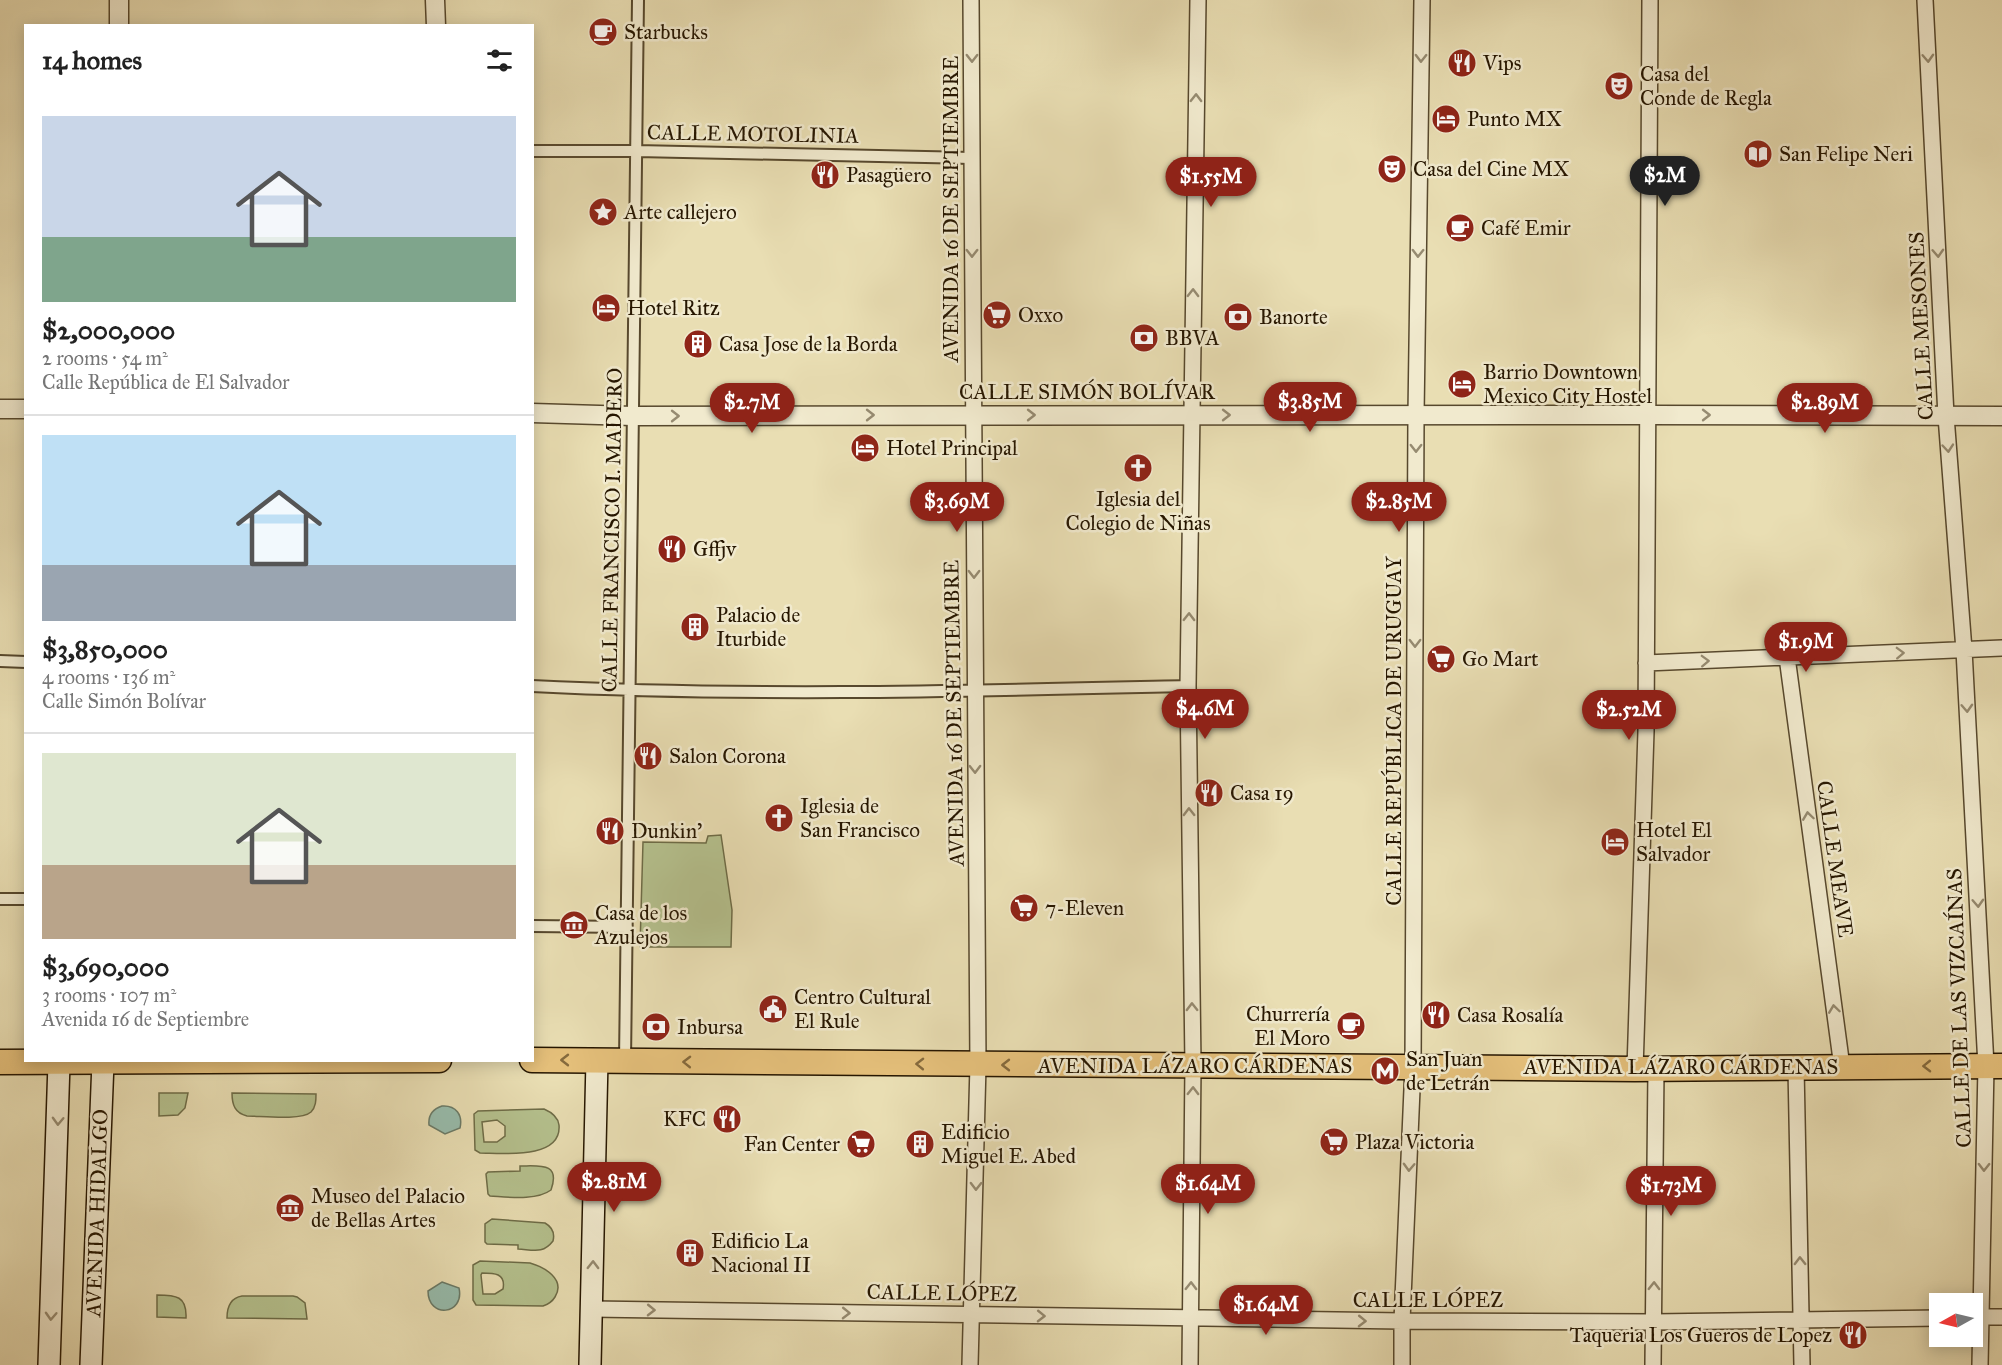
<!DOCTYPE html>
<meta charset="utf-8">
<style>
:root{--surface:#fff;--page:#f2f2f2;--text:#222;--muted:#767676;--line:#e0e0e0;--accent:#8f2418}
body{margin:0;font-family:"IM FELL Great Primer",serif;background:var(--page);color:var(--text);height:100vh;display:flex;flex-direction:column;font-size:22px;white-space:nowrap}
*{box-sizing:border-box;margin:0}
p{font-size:20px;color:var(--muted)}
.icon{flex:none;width:33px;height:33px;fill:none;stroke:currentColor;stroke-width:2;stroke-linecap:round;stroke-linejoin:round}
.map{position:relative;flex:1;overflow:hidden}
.sheet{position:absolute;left:24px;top:24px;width:510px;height:1038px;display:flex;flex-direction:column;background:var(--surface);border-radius:0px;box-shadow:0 3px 15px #0003}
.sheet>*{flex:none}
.needle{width:39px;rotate:262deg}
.fabs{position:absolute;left:1929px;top:1293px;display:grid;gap:12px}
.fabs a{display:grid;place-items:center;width:54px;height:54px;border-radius:0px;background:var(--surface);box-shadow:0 3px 15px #0003;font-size:30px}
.price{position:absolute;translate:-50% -51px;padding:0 14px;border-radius:21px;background:var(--accent);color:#fff;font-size:20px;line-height:39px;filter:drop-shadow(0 2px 3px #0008)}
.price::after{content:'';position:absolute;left:50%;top:36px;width:18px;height:14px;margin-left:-9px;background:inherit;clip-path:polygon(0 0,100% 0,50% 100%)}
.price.on{background:#222;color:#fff}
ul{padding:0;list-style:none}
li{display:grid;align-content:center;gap:12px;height:318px;padding:0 18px}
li+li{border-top:2px solid var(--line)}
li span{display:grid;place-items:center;height:186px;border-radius:0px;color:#555}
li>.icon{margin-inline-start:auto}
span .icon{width:108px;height:108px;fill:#fffc;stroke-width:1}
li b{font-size:26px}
h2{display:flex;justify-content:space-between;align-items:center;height:72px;padding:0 18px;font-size:26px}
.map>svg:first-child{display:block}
.green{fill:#b5c18e;stroke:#6e6c47;stroke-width:1.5;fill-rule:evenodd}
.water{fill:#97bcac;stroke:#6a7a67;stroke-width:1.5}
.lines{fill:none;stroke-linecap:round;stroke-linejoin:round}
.pedestrian-casing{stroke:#57482d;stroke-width:14}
.minor-casing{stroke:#57482d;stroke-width:18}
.tertiary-casing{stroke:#57482d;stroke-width:21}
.secondary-casing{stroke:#261600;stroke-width:24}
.primary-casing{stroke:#261600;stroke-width:27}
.pedestrian{stroke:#f1eace;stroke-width:10}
.minor{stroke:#f1eace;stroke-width:15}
.tertiary{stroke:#f1eace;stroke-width:18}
.secondary{stroke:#f1eace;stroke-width:21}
.primary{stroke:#e4bf7a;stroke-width:24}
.oneway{stroke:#968b71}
.oneway2{stroke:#856a3d}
.labels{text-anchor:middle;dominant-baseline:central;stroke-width:5;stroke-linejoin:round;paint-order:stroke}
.poi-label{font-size:21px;fill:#261600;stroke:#f1eace;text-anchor:start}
.street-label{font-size:21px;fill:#261600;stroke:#f1eace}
</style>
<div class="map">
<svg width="2002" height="1365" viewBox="0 0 2002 1365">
<rect width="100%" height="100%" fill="#e9deb3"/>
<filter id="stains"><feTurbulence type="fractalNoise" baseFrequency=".00333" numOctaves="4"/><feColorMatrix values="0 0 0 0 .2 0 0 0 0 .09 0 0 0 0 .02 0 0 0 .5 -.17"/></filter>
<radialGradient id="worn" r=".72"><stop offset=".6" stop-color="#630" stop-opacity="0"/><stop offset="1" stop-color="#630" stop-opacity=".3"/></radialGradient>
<path class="green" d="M 721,835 L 732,910 L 731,947 L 640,947 L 643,842 L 706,843 L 708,836 Z
M 159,1093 L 188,1093 L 185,1108 L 178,1115 L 159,1116 Z
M 232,1093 L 316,1094 C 316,1100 316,1107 311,1112 C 301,1121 261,1116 247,1116 C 235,1113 232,1105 232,1093 Z
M 544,1109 C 551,1112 558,1117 559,1125 C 562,1160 501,1153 480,1153 L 475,1150 L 474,1114 L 478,1111 ZM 497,1120 L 505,1126 L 505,1136 L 497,1142 L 484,1142 L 482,1122 Z
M 520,1166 C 539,1166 561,1162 551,1190 C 536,1201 508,1197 490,1196 L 488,1194 L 486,1174 L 488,1172 L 520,1171 Z
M 492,1219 L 545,1223 C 552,1227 555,1233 553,1241 C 543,1254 534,1250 518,1249 L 518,1245 L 487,1244 L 485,1242 L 485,1224 Z
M 480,1261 L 530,1263 C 544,1267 566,1279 555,1297 C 552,1302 549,1304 543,1306 L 476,1305 L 473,1300 L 473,1265 ZM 482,1273 C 494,1273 506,1273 503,1289 L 495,1294 L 483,1294 L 481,1275 Z
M 157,1295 C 176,1295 187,1296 186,1318 L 157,1317 Z
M 242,1296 L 293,1296 L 297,1297 L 305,1303 L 307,1319 L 227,1318 C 227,1307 230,1298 242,1296 Z"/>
<path class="water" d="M 442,1106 C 456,1105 463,1115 460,1128 L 445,1134 L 429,1125 C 428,1115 433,1109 442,1106 Z
M 442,1282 L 459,1288 C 465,1315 428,1319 428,1291 Z"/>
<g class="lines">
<g class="pedestrian-casing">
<path id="pedestrian" d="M 532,151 L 637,151 L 972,158
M 0,661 L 26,662
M 532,686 C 750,697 970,691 1188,686
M 0,899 L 26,899
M 532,926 L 627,927
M 625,1061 L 638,0"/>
</g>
<g class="minor-casing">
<path id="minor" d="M 1925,0 L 1946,416 L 1964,650 L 1986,1066 L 1980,1365
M 1787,657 L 1842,1067
M 1646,663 L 2002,648
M 1796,1068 L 1802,1365
M 1635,1069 L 1646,731 L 1650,0
M 592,1309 L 1402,1321 L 1654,1322 L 1940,1318
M 1972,1317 L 2002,1317
M 970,1365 L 978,1065 L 971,0
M 1190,1365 L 1193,1065 L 1188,686 L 1198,0
M 1402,1365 L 1402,1321 L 1413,1066 L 1416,415 L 1422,0
M 1653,1365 L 1656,1069"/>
</g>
<g class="tertiary-casing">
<path id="tertiary" d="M 435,0 L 436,26
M 119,26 L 119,0
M 0,409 L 26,409
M 532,413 L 633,416 L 1648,415 L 2002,416"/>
</g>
<g class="secondary-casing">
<path id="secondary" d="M 49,1365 L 59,1063
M 91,1365 L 103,1062
M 590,1365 L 597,1060"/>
</g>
<g class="primary-casing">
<path id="primary" d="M 532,1060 L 1635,1069 L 2002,1066
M 0,1062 L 439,1060"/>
</g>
<use href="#pedestrian" class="pedestrian"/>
<use href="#minor" class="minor"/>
<use href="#tertiary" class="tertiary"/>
<use href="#secondary" class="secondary"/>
<use href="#primary" class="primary"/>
</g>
<defs><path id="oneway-chevron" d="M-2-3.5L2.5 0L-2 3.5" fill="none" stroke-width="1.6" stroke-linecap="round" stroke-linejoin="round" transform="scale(1.5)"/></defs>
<g class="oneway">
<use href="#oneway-chevron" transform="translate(972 58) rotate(90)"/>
<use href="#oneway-chevron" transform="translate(1421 58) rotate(91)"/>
<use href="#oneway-chevron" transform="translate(1928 58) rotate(87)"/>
<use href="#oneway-chevron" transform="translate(1196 98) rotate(-89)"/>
<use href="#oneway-chevron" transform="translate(972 253) rotate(90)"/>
<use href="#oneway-chevron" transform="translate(1418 253) rotate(91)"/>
<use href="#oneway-chevron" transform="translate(1938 253) rotate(87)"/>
<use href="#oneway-chevron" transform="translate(1193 293) rotate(-89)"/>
<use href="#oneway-chevron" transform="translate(870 415)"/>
<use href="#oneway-chevron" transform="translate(1031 415)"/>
<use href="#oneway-chevron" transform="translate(1226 415)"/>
<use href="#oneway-chevron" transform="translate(1706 415)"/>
<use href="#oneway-chevron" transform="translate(675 416)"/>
<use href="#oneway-chevron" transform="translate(1416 448) rotate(90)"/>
<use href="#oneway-chevron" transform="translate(1948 448) rotate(85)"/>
<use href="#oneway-chevron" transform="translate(974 574) rotate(90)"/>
<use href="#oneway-chevron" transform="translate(1189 617) rotate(-89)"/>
<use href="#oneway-chevron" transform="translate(1415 643) rotate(90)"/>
<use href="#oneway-chevron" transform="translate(1900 653) rotate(-2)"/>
<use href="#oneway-chevron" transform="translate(1705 661) rotate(-2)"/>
<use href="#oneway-chevron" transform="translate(1967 708) rotate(87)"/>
<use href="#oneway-chevron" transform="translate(975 769) rotate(89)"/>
<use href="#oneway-chevron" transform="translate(1189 812) rotate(-91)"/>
<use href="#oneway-chevron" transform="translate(1808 816) rotate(-98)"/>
<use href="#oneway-chevron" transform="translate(1978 903) rotate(87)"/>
<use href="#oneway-chevron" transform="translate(1192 1007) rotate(-91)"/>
<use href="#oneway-chevron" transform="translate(1834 1009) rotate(-98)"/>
<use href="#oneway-chevron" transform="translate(1193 1091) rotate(-89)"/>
<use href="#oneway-chevron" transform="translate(58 1121) rotate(92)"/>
<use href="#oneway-chevron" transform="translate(1409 1167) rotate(92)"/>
<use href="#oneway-chevron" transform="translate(1984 1167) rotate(91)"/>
<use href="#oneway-chevron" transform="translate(976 1186) rotate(91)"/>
<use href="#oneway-chevron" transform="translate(1800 1261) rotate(-91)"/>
<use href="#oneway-chevron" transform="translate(593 1265) rotate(-89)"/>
<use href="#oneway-chevron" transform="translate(1191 1286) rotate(-89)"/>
<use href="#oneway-chevron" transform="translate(1654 1286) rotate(-89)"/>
<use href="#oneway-chevron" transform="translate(651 1310) rotate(1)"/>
<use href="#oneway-chevron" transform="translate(846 1313) rotate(1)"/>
<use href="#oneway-chevron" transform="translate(51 1316) rotate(93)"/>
<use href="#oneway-chevron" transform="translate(1041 1316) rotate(1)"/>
<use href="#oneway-chevron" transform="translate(1362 1321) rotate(1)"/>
</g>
<g class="oneway2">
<use href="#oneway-chevron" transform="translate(565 1060) rotate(180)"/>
<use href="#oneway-chevron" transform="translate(687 1062) rotate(-179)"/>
<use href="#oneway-chevron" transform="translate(920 1064) rotate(-179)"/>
<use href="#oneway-chevron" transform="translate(1006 1065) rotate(-180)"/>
<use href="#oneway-chevron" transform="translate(1927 1066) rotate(179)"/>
</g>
<defs>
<g id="cafe-disc" transform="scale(1.5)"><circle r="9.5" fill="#8f2418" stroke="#f1eace"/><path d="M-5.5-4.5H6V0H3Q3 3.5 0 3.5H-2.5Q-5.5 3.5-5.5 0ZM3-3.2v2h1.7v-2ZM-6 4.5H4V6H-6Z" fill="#fff"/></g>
<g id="restaurant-disc" transform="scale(1.5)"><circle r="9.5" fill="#8f2418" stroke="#f1eace"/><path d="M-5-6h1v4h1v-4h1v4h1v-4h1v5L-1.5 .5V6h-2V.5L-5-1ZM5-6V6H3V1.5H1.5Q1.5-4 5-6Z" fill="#fff"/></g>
<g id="theatre-disc" transform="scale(1.5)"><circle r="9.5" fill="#8f2418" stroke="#f1eace"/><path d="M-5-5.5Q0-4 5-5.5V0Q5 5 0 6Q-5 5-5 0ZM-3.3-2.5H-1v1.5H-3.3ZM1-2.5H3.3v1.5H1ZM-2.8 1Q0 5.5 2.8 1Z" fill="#fff"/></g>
<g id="hotel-disc" transform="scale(1.5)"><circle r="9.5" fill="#8f2418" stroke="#f1eace"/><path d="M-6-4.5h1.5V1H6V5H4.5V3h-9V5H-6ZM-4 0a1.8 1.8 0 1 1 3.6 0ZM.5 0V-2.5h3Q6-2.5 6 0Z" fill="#fff"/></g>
<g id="library-disc" transform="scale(1.5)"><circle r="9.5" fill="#8f2418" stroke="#f1eace"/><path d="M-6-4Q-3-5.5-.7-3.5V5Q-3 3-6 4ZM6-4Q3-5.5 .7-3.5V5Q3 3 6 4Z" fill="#fff"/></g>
<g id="sight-disc" transform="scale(1.5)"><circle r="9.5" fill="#8f2418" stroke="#f1eace"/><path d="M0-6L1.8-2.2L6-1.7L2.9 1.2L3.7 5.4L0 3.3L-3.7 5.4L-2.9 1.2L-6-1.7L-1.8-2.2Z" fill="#fff"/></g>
<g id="supermarket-disc" transform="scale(1.5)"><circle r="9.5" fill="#8f2418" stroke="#f1eace"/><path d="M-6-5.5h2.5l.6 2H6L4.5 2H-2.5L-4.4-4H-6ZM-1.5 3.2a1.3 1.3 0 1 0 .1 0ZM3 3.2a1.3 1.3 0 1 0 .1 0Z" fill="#fff"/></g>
<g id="bank-disc" transform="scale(1.5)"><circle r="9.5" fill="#8f2418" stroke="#f1eace"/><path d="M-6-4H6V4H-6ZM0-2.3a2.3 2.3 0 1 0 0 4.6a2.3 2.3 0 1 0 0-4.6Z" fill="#fff"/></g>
<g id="building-disc" transform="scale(1.5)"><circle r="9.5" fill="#8f2418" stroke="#f1eace"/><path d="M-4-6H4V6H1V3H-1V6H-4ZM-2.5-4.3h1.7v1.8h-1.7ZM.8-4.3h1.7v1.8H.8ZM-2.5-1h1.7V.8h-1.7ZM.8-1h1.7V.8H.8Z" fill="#fff"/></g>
<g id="church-disc" transform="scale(1.5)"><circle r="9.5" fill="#8f2418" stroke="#f1eace"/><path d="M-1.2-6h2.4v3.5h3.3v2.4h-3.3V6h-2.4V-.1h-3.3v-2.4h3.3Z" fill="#fff"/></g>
<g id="museum-disc" transform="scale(1.5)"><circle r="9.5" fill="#8f2418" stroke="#f1eace"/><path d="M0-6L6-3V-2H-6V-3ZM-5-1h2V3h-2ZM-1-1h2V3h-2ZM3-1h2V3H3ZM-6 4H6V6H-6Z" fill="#fff"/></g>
<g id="civic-disc" transform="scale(1.5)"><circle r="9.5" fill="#8f2418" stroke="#f1eace"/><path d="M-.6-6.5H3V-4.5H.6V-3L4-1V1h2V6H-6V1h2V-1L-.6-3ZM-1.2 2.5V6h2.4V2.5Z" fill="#fff"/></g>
<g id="metro-disc" transform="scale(1.5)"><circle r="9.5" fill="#8f2418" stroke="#f1eace"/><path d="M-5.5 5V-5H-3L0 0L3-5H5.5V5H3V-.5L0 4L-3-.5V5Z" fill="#fff"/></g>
</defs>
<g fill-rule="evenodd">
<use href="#cafe-disc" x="603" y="32"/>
<use href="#restaurant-disc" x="1462" y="63"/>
<use href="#theatre-disc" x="1619" y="86"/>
<use href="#hotel-disc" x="1446" y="119"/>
<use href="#library-disc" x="1758" y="154"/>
<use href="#theatre-disc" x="1392" y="169"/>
<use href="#restaurant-disc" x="825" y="175"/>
<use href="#sight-disc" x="603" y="212"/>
<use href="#cafe-disc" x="1460" y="228"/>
<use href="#hotel-disc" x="606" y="308"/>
<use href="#supermarket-disc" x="997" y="315"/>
<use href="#bank-disc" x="1238" y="317"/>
<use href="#bank-disc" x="1144" y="338"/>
<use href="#building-disc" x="698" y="344"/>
<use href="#hotel-disc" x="1462" y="384"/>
<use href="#hotel-disc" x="865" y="448"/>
<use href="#church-disc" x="1138" y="468"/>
<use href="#restaurant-disc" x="672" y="549"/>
<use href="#building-disc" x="695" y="627"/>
<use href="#supermarket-disc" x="1441" y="659"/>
<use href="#restaurant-disc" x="648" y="756"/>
<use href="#restaurant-disc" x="1209" y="793"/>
<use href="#church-disc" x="779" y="818"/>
<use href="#restaurant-disc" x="610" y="831"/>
<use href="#hotel-disc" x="1615" y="842"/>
<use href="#supermarket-disc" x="1024" y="908"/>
<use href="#museum-disc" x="574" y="925"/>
<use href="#civic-disc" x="773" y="1009"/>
<use href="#restaurant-disc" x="1436" y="1015"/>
<use href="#cafe-disc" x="1351" y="1026"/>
<use href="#bank-disc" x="656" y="1027"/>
<use href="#metro-disc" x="1385" y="1071"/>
<use href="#restaurant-disc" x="727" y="1119"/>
<use href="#supermarket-disc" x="1334" y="1142"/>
<use href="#supermarket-disc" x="861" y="1144"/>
<use href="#building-disc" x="920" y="1144"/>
<use href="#museum-disc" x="290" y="1208"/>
<use href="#building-disc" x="690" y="1253"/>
<use href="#restaurant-disc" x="1853" y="1335"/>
</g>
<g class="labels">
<g class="poi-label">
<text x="624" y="32">Starbucks</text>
<text x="1483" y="63">Vips</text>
<text x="1640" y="74">Casa del<tspan x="1640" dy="24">Conde de Regla</tspan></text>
<text x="1467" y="119">Punto MX</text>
<text x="1779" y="154">San Felipe Neri</text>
<text x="1413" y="169">Casa del Cine MX</text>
<text x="846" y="175">Pasagüero</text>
<text x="624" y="212">Arte callejero</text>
<text x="1481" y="228">Café Emir</text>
<text x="627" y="308">Hotel Ritz</text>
<text x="1018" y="315">Oxxo</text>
<text x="1259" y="317">Banorte</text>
<text x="1165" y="338">BBVA</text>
<text x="719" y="344">Casa Jose de la Borda</text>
<text x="1483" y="372">Barrio Downtown<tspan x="1483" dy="24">Mexico City Hostel</tspan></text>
<text x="886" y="448">Hotel Principal</text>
<text x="1138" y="499" text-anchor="middle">Iglesia del<tspan x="1138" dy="24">Colegio de Niñas</tspan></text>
<text x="693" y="549">Gffjv</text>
<text x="716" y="615">Palacio de<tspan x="716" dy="24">Iturbide</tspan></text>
<text x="1462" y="659">Go Mart</text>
<text x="669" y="756">Salon Corona</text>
<text x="1230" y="793">Casa 19</text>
<text x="800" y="806">Iglesia de<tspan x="800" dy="24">San Francisco</tspan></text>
<text x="1636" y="830">Hotel El<tspan x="1636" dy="24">Salvador</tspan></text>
<text x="631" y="831">Dunkin'</text>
<text x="1045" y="908">7-Eleven</text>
<text x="595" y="913">Casa de los<tspan x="595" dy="24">Azulejos</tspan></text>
<text x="794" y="997">Centro Cultural<tspan x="794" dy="24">El Rule</tspan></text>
<text x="1330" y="1014" text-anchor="end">Churrería<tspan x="1330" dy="24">El Moro</tspan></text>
<text x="1457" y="1015">Casa Rosalía</text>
<text x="677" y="1027">Inbursa</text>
<text x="1406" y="1059">San Juan<tspan x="1406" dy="24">de Letrán</tspan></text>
<text x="706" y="1119" text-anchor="end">KFC</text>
<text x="941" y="1132">Edificio<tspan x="941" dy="24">Miguel E. Abed</tspan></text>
<text x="1355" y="1142">Plaza Victoria</text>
<text x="840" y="1144" text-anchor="end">Fan Center</text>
<text x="311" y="1196">Museo del Palacio<tspan x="311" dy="24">de Bellas Artes</tspan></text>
<text x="711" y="1241">Edificio La<tspan x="711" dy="24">Nacional II</tspan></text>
<text x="1832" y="1335" text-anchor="end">Taqueria Los Gueros de Lopez</text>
</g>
<g class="street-label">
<text transform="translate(753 134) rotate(1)">CALLE MOTOLINIA</text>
<text transform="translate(951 209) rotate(-90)">AVENIDA 16 DE SEPTIEMBRE</text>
<text transform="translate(1921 326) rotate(-93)">CALLE MESONES</text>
<text x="1087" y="392">CALLE SIMÓN BOLÍVAR</text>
<text transform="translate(612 530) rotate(-89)">CALLE FRANCISCO I. MADERO</text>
<text transform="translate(954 713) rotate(-91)">AVENIDA 16 DE SEPTIEMBRE</text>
<text transform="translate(1394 731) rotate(-90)">CALLE REPÚBLICA DE URUGUAY</text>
<text transform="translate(1835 859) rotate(82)">CALLE MEAVE</text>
<text transform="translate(1959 1008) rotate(-92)">CALLE DE LAS VIZCAÍNAS</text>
<text x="1195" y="1066">AVENIDA LÁZARO CÁRDENAS</text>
<text x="1681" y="1067">AVENIDA LÁZARO CÁRDENAS</text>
<text transform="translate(97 1213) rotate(-88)">AVENIDA HIDALGO</text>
<text transform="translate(942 1293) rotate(1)">CALLE LÓPEZ</text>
<text x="1428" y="1300">CALLE LÓPEZ</text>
</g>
</g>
<rect width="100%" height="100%" filter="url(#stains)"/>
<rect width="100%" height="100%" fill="url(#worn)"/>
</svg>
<div class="fabs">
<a><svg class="needle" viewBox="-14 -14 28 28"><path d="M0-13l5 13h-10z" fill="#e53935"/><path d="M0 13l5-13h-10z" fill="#767676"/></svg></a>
</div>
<b class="price on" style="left:1665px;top:207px">$2M</b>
<b class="price" style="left:1211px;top:208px">$1.55M</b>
<b class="price" style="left:1310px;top:433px">$3.85M</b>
<b class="price" style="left:752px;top:434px">$2.7M</b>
<b class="price" style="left:1825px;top:434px">$2.89M</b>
<b class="price" style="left:957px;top:533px">$3.69M</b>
<b class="price" style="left:1399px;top:533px">$2.85M</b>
<b class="price" style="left:1806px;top:673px">$1.9M</b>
<b class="price" style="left:1205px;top:740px">$4.6M</b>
<b class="price" style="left:1629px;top:741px">$2.52M</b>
<b class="price" style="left:614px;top:1213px">$2.81M</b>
<b class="price" style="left:1208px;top:1215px">$1.64M</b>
<b class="price" style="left:1671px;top:1217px">$1.73M</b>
<b class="price" style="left:1266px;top:1336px">$1.64M</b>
<section class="sheet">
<h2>14 homes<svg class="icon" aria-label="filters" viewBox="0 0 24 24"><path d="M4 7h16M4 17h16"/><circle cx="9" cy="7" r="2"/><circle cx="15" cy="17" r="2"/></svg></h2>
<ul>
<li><span style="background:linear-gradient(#c9d6e8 65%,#7fa58c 0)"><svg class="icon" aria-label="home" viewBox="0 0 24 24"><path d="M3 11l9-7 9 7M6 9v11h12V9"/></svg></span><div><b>$2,000,000</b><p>2 rooms · 54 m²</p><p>Calle República de El Salvador</p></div></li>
<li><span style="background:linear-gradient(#bfe0f5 70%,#9aa5b1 0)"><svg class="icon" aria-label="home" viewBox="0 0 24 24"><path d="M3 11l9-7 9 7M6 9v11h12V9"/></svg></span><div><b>$3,850,000</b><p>4 rooms · 136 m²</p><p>Calle Simón Bolívar</p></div></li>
<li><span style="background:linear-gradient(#dfe7d0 60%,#b9a48a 0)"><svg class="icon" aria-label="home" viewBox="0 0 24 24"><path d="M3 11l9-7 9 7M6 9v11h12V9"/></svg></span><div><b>$3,690,000</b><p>3 rooms · 107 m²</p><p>Avenida 16 de Septiembre</p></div></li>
</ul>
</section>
</div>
